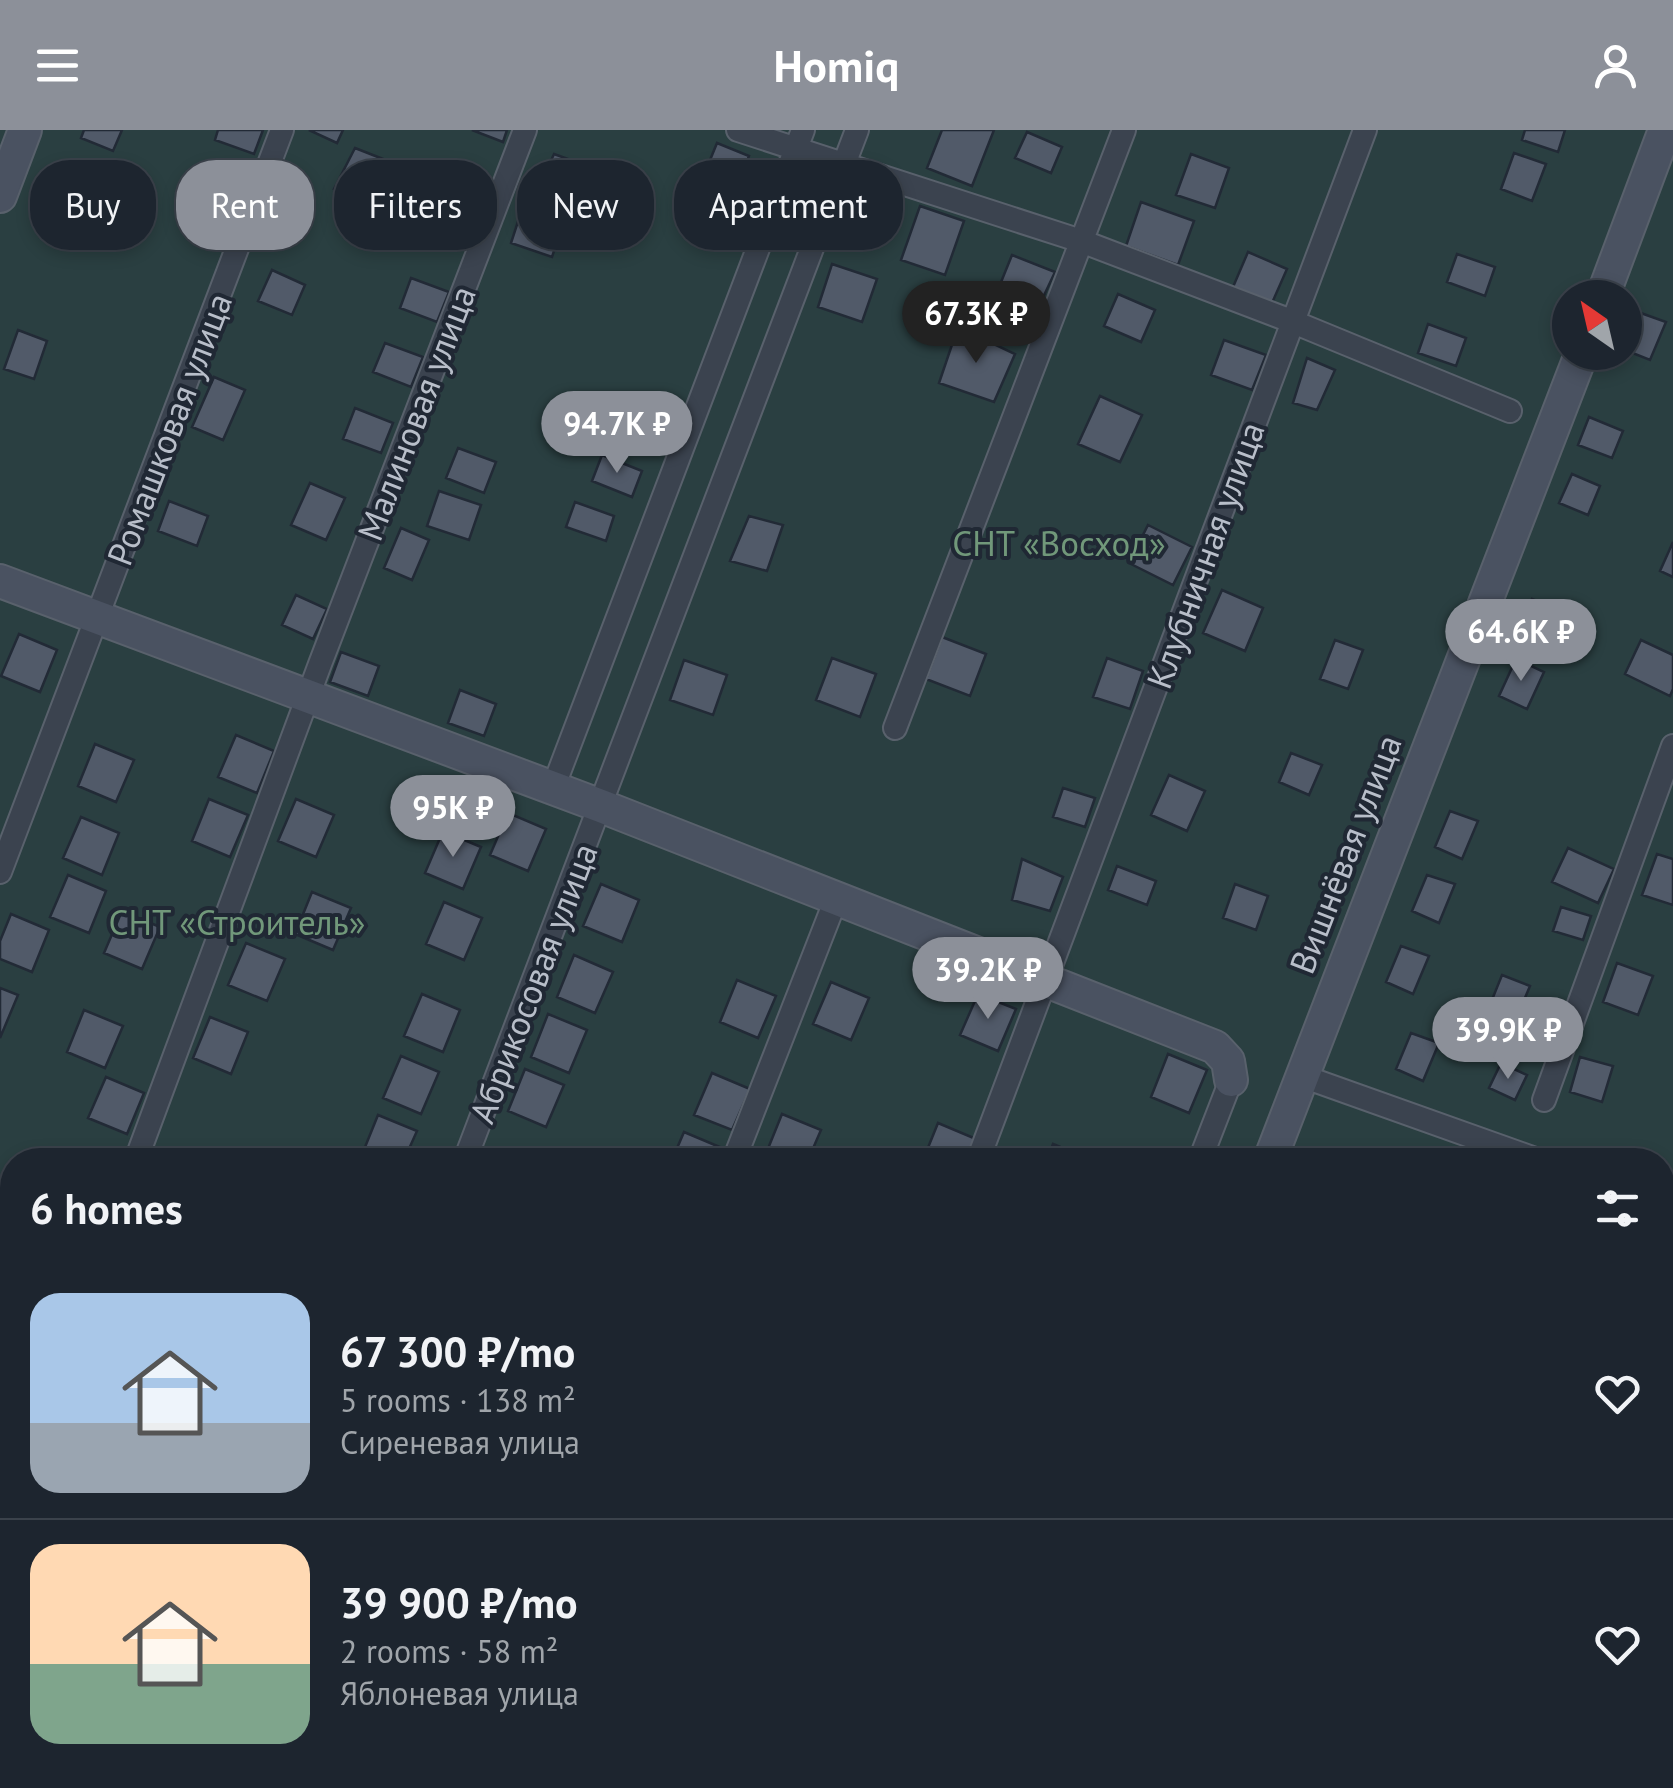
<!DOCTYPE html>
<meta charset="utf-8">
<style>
:root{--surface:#1d252f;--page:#2a313b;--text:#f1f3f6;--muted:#a0a5aa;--line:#3b424b;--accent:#8c9099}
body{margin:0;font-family:"PT Sans",sans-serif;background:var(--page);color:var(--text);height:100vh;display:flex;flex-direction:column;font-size:38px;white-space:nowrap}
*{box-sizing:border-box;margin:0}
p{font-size:32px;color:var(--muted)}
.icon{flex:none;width:55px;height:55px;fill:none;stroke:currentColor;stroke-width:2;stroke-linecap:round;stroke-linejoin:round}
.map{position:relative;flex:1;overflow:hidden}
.sheet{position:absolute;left:0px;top:1018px;width:1675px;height:642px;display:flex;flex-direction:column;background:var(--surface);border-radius:40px 40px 0 0;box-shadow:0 5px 15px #0003,0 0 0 2px var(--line)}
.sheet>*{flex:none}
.top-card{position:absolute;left:30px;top:30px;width:1000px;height:90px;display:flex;gap:20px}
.needle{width:65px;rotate:326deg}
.controls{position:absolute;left:1552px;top:150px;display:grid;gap:20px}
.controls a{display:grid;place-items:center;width:90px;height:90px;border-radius:50%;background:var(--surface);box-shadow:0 5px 15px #0003,0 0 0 2px var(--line);font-size:50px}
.price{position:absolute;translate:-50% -85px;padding:0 22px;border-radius:35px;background:var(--accent);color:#fff;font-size:32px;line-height:65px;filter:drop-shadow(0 2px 5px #0008)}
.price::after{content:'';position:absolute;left:50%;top:60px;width:30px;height:22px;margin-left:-15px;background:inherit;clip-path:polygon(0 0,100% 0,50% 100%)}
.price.on{background:#222;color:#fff}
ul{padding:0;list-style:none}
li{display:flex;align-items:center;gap:30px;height:250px;padding:0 30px}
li+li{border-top:2px solid var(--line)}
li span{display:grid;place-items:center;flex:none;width:280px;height:200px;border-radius:30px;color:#555}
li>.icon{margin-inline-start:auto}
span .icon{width:120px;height:120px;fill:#fffc;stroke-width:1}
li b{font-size:42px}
h2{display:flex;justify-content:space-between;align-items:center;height:120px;padding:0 30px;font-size:42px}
.tag{padding:0 35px;border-radius:40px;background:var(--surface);box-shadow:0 5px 15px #0003,0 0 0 2px var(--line);font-size:35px;line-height:90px}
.tag.on{background:var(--accent);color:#fff}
header{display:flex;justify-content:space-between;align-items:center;height:130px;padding:0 30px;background:var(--accent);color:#fff;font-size:45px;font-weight:800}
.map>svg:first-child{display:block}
.green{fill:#2a3f41;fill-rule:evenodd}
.building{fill:#515a69;stroke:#222a36;stroke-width:2.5}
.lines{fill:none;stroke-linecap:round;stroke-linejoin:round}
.street-casing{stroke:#59616c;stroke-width:26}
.secondary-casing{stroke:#59616c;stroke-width:36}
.street{stroke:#3b434f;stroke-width:22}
.secondary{stroke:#4a5261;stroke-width:32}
.labels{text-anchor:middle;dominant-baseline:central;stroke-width:8;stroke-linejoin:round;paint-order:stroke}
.street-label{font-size:35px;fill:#b8bec9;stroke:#202834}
.park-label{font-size:35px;fill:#71987a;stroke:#202834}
</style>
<header><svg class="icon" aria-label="menu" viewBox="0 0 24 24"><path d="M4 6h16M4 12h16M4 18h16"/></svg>Homiq<svg class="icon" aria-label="person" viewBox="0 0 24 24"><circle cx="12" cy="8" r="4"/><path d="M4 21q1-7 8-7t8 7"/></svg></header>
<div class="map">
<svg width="1673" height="1658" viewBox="0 0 1673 1658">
<rect width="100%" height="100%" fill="#27313f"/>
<path class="green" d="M 0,0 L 1673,0 L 1673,1658 L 0,1658 ZM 1570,168 L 1625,168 L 1625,222 L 1570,222 ZM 12,1030 L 1662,1030 L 1662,1648 L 12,1648 Z"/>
<path class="building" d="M 84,0 L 122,0 L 113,21 L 81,8 Z
M 218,0 L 263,0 L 254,24 L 215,10 Z
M 309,0 L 343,0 L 337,13 Z
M 472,0 L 507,0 L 503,12 Z
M 942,0 L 994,0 L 972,56 L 927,38 Z
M 1525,0 L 1565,0 L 1558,22 L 1522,10 Z
M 1027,2 L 1062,17 L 1051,43 L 1015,28 Z
M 717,13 L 749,26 L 729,75 L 697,62 Z
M 355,18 L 383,29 L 363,69 L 334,59 Z
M 1514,23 L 1546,34 L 1532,71 L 1501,59 Z
M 554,24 L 612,45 L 595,81 L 538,59 Z
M 1191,24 L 1229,38 L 1215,78 L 1176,65 Z
M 446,70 L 480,82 L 467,119 L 433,108 Z
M 1141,72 L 1194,91 L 1178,135 L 1126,116 Z
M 65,73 L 99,87 L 87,116 L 53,102 Z
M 920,76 L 964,91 L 945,145 L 901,130 Z
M 522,79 L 563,94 L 552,127 L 511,113 Z
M 1248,122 L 1287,139 L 1272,173 L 1233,157 Z
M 1457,124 L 1495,137 L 1485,166 L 1447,152 Z
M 1012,125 L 1055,142 L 1039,176 L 997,162 Z
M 832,134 L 877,149 L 862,192 L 818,177 Z
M 272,140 L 305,155 L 292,185 L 258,171 Z
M 411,148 L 449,162 L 437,192 L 400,178 Z
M 1118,164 L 1155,180 L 1141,212 L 1104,196 Z
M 1638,182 L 1666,192 L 1650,230 L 1625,220 Z
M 1428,194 L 1466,208 L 1456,236 L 1418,223 Z
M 958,197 L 1015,224 L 994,272 L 939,253 Z
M 18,200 L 47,211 L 34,249 L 4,239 Z
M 1224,210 L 1266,225 L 1252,260 L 1211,245 Z
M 385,213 L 423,227 L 411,257 L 373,242 Z
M 1307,228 L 1335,240 L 1317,280 L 1293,273 Z
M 214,247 L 245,260 L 223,310 L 192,297 Z
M 1100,266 L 1142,285 L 1120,332 L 1078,314 Z
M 355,278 L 393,293 L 381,323 L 343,309 Z
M 1589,287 L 1623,301 L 1612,328 L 1578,315 Z
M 458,318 L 496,332 L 484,363 L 446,348 Z
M 602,325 L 642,341 L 632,367 L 592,351 Z
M 1572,344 L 1600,356 L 1588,385 L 1559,373 Z
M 310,353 L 345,368 L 326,410 L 291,395 Z
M 439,361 L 481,375 L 469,410 L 427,396 Z
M 169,371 L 208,386 L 197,416 L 158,401 Z
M 575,372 L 614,386 L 606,411 L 566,397 Z
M 749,386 L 783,395 L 767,441 L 730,431 Z
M 1148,395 L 1192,417 L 1173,455 L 1129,433 Z
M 401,398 L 429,410 L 412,450 L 384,438 Z
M 1673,412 L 1673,447 L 1660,441 Z
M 1222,460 L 1263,478 L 1245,521 L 1203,503 Z
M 296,465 L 327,479 L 313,509 L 282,495 Z
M 1532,469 L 1563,482 L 1549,517 L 1517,504 Z
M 19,504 L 57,520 L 40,562 L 1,546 Z
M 942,507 L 986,524 L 970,566 L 926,549 Z
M 1335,510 L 1363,520 L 1348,559 L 1320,549 Z
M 1641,510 L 1673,525 L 1673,559 L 1670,566 L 1625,544 Z
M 341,522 L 379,536 L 368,566 L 330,552 Z
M 832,528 L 876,544 L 860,587 L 816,570 Z
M 1107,528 L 1143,541 L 1130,579 L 1093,567 Z
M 1516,529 L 1544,542 L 1527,579 L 1499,566 Z
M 684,530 L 727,545 L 713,585 L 670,570 Z
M 460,560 L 496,574 L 484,606 L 448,593 Z
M 236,605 L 274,621 L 257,663 L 218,647 Z
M 95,614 L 134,630 L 116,672 L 78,656 Z
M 1291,623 L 1322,635 L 1309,665 L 1279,652 Z
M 1169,645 L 1205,661 L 1187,701 L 1151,685 Z
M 1063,658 L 1095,668 L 1085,697 L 1053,687 Z
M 209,669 L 248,685 L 230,727 L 192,711 Z
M 296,669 L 334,685 L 316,727 L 278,711 Z
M 1450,681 L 1478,691 L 1462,729 L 1435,717 Z
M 508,683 L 546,699 L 528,741 L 490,725 Z
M 81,687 L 119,703 L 102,745 L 63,728 Z
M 443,701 L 481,717 L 463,759 L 425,743 Z
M 1568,718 L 1614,739 L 1598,773 L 1552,752 Z
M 1657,724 L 1673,729 L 1673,775 L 1642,765 Z
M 1022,729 L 1063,747 L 1050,781 L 1012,770 Z
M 1117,736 L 1156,751 L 1147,775 L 1108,760 Z
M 68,745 L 106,761 L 89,803 L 50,787 Z
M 1427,745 L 1455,754 L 1439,793 L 1412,781 Z
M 601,754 L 639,770 L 622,812 L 583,796 Z
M 1235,754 L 1268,766 L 1256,800 L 1223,788 Z
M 312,762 L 351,778 L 333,820 L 295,804 Z
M 444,772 L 482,788 L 464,830 L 426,814 Z
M 1561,777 L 1591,786 L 1583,810 L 1553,801 Z
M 122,781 L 160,797 L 142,839 L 104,823 Z
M 11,784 L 49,800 L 32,842 L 0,829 L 0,811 Z
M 246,813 L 285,829 L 267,871 L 228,855 Z
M 1401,816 L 1429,826 L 1413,864 L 1386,852 Z
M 574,825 L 613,842 L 595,883 L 557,867 Z
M 1617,833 L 1653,846 L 1638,885 L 1603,872 Z
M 1502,845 L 1530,856 L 1508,908 L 1481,897 Z
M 737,850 L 776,866 L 758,908 L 720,892 Z
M 831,852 L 869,868 L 851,910 L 813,894 Z
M 0,858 L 18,865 L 0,908 Z
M 422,864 L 460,880 L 443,922 L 404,906 Z
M 978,864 L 1016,879 L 998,921 L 960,905 Z
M 84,880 L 123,896 L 105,938 L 67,922 Z
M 548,884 L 587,900 L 569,943 L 531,927 Z
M 210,887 L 248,902 L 231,944 L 193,928 Z
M 1411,903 L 1439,913 L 1423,951 L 1396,939 Z
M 1168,924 L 1207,940 L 1189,983 L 1151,967 Z
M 401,926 L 439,942 L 421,984 L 383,968 Z
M 1580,927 L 1613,936 L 1602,972 L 1570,962 Z
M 1501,933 L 1527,945 L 1515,970 L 1489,958 Z
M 525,939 L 564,955 L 546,997 L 508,981 Z
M 712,943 L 750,959 L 732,1000 L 694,985 Z
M 106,947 L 144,963 L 127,1004 L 88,988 Z
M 782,984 L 821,1000 L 808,1030 L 774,1030 L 765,1026 Z
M 378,985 L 417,1001 L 404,1030 L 369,1030 L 361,1027 Z
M 938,993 L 976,1009 L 967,1030 L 923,1030 Z
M 684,1002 L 722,1018 L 717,1030 L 672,1030 Z
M 1053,1014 L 1092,1030 L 1047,1030 Z
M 1669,1161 L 1673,1162 L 1673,1212 L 1662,1207 L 1662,1177 Z
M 12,1214 L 12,1253 L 0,1248 Z
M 1668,1221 L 1673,1223 L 1673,1272 L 1662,1268 L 1662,1235 Z
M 0,1323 L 11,1328 L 0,1355 Z
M 8,1413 L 12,1415 L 12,1464 L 0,1459 L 0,1432 Z
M 1673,1425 L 1673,1474 L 1662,1470 L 1662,1449 Z
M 109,1648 L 155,1648 L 150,1658 L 105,1658 Z
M 442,1648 L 482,1648 L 477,1658 L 467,1658 Z
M 531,1648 L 560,1648 L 574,1653 L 572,1658 L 527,1658 Z
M 672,1648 L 708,1648 L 716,1651 L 713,1658 L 668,1658 Z
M 763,1648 L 808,1648 L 804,1658 L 759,1658 Z
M 1494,1648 L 1539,1648 L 1535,1658 L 1490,1658 Z
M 1595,1648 L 1639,1648 L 1635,1658 L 1620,1658 Z"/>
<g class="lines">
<g class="street-casing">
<path id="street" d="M 738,0 L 1081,111 L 1291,191 L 1510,281
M 895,598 L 1124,0
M 553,658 L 803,0
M 0,742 L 282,0
M 1302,946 L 1538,1030
M 1544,970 L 1673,616
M 136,1030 L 320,534 L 525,0
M 465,1030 L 857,0
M 734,1030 L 836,769
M 978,1030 L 1365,0
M 1200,1030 L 1231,950
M 1662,1081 L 1673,1085
M 1662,1389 L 1673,1361
M 0,1396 L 12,1362
M 224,1658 L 228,1648
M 489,1658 L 493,1648
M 732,1658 L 736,1648
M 962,1658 L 966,1648
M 1308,1658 L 1312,1648
M 1560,1658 L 1564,1648"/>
</g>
<g class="secondary-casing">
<path id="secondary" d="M 0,66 L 25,0
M 1602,168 L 1665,0
M 0,451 L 601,676 L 1215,917 L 1228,931 L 1231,950
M 1270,1030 L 1582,222
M 0,1548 L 12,1553
M 257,1648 L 287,1658
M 1026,1658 L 1030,1648"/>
</g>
<use href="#street" class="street"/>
<use href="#secondary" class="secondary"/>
</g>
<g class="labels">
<g class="street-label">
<text transform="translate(416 283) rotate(-69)">Малиновая улица</text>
<text transform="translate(169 299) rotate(-69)">Ромашковая улица</text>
<text transform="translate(1205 425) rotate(-70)">Клубничная улица</text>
<text transform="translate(1345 724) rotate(-69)">Вишнёвая улица</text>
<text transform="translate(533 853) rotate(-69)">Абрикосовая улица</text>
</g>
<g class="park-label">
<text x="1059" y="413">СНТ «Восход»</text>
<text x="237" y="792">СНТ «Строитель»</text>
</g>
</g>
</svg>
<div class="controls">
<a><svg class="needle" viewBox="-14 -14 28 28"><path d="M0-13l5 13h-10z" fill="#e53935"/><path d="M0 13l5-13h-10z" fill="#a0a5aa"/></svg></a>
</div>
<b class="price on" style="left:976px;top:236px">67.3K ₽</b>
<b class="price" style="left:617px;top:346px">94.7K ₽</b>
<b class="price" style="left:1521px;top:554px">64.6K ₽</b>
<b class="price" style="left:453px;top:730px">95K ₽</b>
<b class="price" style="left:988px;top:892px">39.2K ₽</b>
<b class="price" style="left:1508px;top:952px">39.9K ₽</b>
<div class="top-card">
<a class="tag">Buy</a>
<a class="tag on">Rent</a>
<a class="tag">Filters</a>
<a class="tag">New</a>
<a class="tag">Apartment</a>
</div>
<section class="sheet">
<h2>6 homes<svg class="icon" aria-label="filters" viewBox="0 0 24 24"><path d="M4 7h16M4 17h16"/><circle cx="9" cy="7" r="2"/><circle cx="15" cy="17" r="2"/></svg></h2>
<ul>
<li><span style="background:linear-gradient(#a9c7e8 65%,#9aa5b1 0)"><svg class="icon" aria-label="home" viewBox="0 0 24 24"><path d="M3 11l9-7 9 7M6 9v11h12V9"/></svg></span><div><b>67 300 ₽/mo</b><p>5 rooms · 138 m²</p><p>Сиреневая улица</p></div><svg class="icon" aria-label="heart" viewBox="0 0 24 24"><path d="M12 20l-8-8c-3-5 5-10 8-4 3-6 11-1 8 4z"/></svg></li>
<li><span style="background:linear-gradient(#ffd9b3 60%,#7fa58c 0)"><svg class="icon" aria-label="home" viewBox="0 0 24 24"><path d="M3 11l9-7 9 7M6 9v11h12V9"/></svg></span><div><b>39 900 ₽/mo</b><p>2 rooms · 58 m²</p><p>Яблоневая улица</p></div><svg class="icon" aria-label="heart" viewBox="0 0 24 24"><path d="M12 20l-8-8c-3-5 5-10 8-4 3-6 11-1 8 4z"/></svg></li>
</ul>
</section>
</div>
